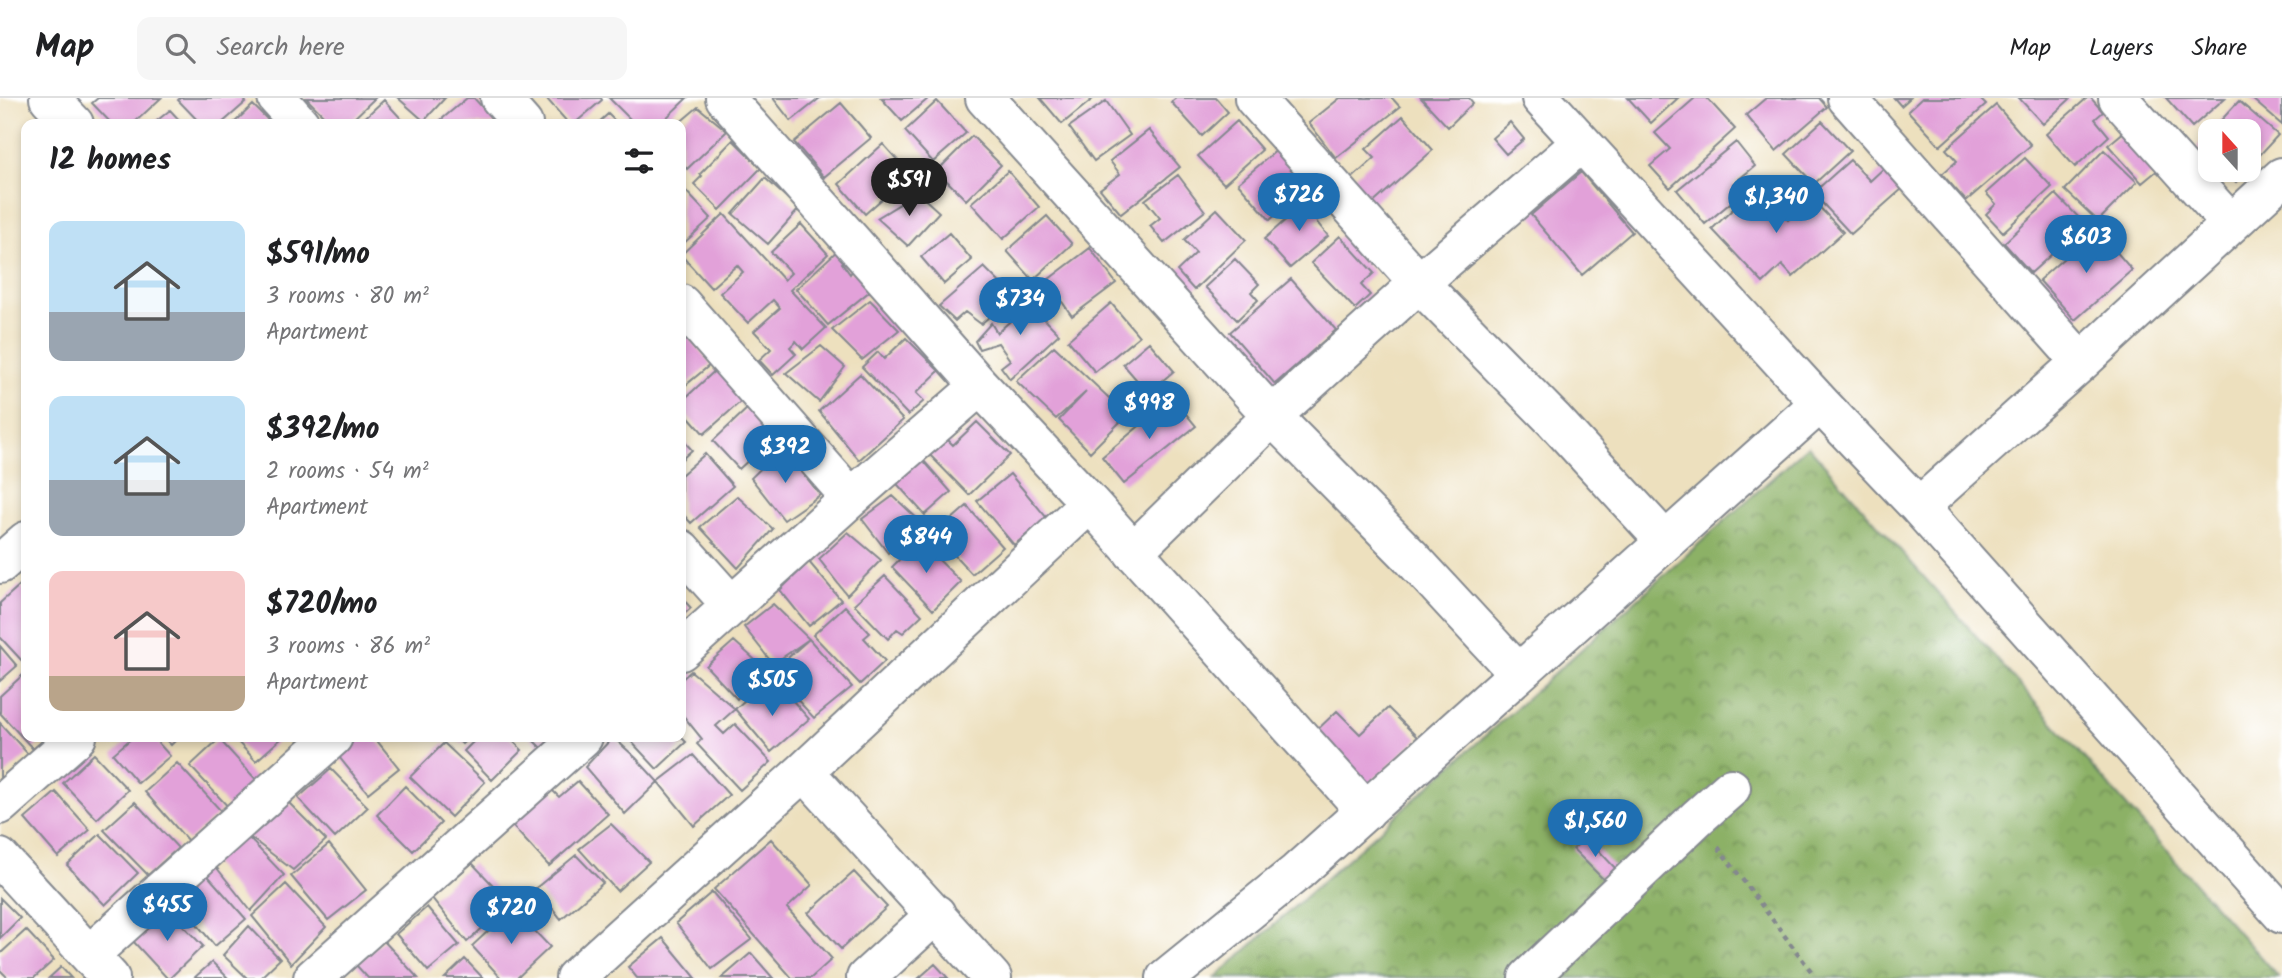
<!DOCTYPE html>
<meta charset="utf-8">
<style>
:root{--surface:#fff;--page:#f6f6f6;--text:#202124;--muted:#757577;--line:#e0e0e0;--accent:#1f6fb2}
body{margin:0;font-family:Kalam,sans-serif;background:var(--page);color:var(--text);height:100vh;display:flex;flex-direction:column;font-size:26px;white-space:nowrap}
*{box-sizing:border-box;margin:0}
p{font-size:23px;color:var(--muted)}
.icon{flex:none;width:38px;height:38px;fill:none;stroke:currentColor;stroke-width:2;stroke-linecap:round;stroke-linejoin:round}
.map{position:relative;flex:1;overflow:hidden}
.drawer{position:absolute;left:21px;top:21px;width:665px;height:623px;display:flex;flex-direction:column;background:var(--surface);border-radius:14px;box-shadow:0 4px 10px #0003}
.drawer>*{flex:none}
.needle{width:46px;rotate:339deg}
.tools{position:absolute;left:2198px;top:21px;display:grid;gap:14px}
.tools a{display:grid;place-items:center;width:63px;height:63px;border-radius:14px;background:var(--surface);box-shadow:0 4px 10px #0003;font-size:35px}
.price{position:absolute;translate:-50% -60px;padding:0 16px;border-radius:24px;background:var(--accent);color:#fff;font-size:23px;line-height:46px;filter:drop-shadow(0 2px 4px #0008)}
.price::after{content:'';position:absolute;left:50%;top:42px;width:21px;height:16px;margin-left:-10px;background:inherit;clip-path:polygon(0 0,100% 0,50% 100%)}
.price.selected{background:#222;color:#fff}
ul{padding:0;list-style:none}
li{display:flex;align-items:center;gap:21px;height:175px;padding:0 28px}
li span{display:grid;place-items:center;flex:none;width:196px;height:140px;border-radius:14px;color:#555}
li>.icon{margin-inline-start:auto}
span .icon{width:84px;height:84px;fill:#fffc;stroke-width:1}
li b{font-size:30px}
h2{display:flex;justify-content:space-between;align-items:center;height:84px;padding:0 28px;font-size:30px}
header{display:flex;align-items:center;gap:42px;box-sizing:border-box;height:98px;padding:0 35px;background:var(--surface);border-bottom:2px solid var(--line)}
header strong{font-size:33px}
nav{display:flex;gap:38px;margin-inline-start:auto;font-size:24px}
.search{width:490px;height:63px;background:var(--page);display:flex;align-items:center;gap:18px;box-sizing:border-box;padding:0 24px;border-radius:14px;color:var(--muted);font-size:26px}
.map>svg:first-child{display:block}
.forest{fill:url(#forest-crowns);stroke:#547062;stroke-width:2}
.building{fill:#e2a1d9}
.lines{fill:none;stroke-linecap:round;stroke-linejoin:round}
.minor-casing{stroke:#84888e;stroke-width:42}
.path{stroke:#84888e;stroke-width:4.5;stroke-dasharray:5 5;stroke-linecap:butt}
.minor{stroke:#fff;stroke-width:38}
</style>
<header>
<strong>Map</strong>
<div class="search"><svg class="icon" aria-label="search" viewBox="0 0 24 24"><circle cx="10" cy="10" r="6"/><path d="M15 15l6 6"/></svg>Search here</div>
<nav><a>Map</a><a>Layers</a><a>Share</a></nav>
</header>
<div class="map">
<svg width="2282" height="880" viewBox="0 0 2282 880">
<defs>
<pattern id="forest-crowns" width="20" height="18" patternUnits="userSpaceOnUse" patternTransform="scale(1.75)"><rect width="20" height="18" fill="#8cb166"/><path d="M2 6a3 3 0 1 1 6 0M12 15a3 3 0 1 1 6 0" fill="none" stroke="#729057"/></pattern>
</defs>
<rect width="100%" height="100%" fill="#fff"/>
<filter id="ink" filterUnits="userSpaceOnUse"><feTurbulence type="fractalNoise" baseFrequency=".0143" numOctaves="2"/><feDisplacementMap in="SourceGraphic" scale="14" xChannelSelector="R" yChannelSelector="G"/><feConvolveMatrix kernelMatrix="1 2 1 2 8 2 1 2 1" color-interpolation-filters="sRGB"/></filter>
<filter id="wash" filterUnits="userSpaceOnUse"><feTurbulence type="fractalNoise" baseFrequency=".00686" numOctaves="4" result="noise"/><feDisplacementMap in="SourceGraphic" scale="28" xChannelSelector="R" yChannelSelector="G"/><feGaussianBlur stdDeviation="1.57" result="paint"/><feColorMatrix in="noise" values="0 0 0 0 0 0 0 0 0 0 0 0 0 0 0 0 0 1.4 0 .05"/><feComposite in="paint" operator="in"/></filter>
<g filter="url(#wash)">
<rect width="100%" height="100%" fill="#ede0be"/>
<path class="forest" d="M 1808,348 L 2279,880 L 1215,880 Z"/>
<g id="blocks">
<path class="building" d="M 98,0 L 161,0 L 133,26 L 112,26 L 92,5 Z
M 180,0 L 243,0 L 246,4 L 221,26 L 201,26 L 178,2 Z
M 306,0 L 375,0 L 348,26 L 332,26 Z
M 398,0 L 445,0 L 424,23 Z
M 467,0 L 474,0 L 497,26 L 436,26 Z
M 546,0 L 601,0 L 602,2 L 574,26 L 569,26 Z
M 609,0 L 687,0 L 660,26 L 635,26 Z
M 773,0 L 820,0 L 791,23 Z
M 881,0 L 929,0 L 902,23 Z
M 1040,0 L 1094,0 L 1062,26 Z
M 1176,0 L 1216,0 L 1228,14 L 1202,38 L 1171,4 Z
M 1340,0 L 1392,0 L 1400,9 L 1336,60 L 1309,25 Z
M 1421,0 L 1469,0 L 1473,5 L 1448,29 Z
M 1628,0 L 1678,0 L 1651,25 Z
M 1695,0 L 1707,0 L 1735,31 L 1670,90 L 1650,68 L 1670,51 L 1655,35 Z
M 1766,0 L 1819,0 L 1827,9 L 1776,53 L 1746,17 Z
M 1894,0 L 1910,0 L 1901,8 Z
M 1922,0 L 1979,0 L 1986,7 L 1940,48 L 1908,13 Z
M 2019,0 L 2069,0 L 2070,1 L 2043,26 Z
M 2087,0 L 2091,0 L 2103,14 L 2095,21 L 2109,38 L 2075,69 L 2046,36 Z
M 2166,0 L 2225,0 L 2192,29 Z
M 2251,0 L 2282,0 L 2282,27 Z
M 384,2 L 406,26 L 358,26 Z
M 937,3 L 966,35 L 933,64 L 905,33 Z
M 1106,3 L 1130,37 L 1094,63 L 1069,29 Z
M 2239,3 L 2278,37 L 2249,69 L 2249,33 L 2211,33 Z
M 841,5 L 871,40 L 824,79 L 794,44 Z
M 253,7 L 272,26 L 233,26 Z
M 1996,7 L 2031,47 L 1966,103 L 1942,76 L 1957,63 L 1946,51 Z
M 698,9 L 727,33 L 687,71 L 681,65 L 681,26 L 678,26 Z
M 170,12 L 183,26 L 153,26 Z
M 608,16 L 618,26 L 597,26 Z
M 1403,18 L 1433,52 L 1371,107 L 1349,83 L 1375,60 L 1366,51 Z
M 1237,23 L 1262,52 L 1224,86 L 1198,58 Z
M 1822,23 L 1850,53 L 1814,86 L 1786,56 Z
M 1510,24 L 1524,41 L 1506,56 L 1492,40 Z
M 1149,32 L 1180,69 L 1121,116 L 1100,91 L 1120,76 L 1110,63 Z
M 2125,33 L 2159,71 L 2142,85 L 2108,47 Z
M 2210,34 L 2210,61 L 2197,49 Z
M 972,38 L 1001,67 L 966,102 L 937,73 Z
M 733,42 L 761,70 L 720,112 L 694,86 L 702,78 L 700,76 Z
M 1736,44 L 1755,68 L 1733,86 L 1741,96 L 1705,126 L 1677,92 Z
M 883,46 L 910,76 L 865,116 L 839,86 Z
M 1278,51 L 1309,87 L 1270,122 L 1238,85 Z
M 2104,52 L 2137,84 L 2098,123 L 2065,92 Z
M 2025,60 L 2052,89 L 2003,134 L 1986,116 L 1996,106 L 1986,95 Z
M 1850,62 L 1870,83 L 1884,70 L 1902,91 L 1851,136 L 1813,95 Z
M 2222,72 L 2247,72 L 2236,84 Z
M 1008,73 L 1039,109 L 1003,141 L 971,105 Z
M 1581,74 L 1632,134 L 1582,177 L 1531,117 Z
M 1178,77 L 1205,113 L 1164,145 L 1150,128 L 1160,120 L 1145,102 Z
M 765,80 L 799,111 L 768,146 L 733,116 Z
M 1756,89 L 1788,122 L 1811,100 L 1843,134 L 1793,179 L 1782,167 L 1763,185 L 1712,131 Z
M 684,91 L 711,120 L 681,148 L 681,94 Z
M 918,95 L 939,114 L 908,148 L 877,120 Z
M 2056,96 L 2085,126 L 2031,175 L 2004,145 Z
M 1313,98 L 1327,113 L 1316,123 L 1328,138 L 1290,170 L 1264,141 Z
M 1217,111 L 1246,142 L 1194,192 L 1177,173 L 1196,155 L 1184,142 Z
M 724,116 L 784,182 L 791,175 L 771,154 L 801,126 L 828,156 L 790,192 L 826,230 L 803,251 L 796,243 L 790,249 L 796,256 L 773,277 L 759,262 L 771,251 L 754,233 L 780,210 L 773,202 L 748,225 L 720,195 L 743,174 L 737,167 L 711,190 L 681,157 Z
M 1047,118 L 1072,146 L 1033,182 L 1007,153 Z
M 2097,131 L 2132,172 L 2075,222 L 2039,182 Z
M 949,135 L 972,162 L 944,186 L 921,159 Z
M 1340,138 L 1374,175 L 1361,187 L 1370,197 L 1355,211 L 1311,165 Z
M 840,150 L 850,159 L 842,165 L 850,176 L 857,166 L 876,188 L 828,227 L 796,191 Z
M 1090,150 L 1116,185 L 1072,218 L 1058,198 L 1047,212 L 1028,197 Z
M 1235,161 L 1259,186 L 1251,194 L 1258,202 L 1237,222 L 1205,189 Z
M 984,169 L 1013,198 L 981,226 L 965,214 L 955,223 L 939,208 Z
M 1291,181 L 1336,232 L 1275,286 L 1230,234 Z
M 870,202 L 899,232 L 862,262 L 832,232 Z
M 1026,202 L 1059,236 L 1010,281 L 1001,269 L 1010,262 L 998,245 L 979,251 L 975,243 L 991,225 L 997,235 L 1017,217 L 1010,206 Z
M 1111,205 L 1139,238 L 1095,274 L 1068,242 Z
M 685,235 L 711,266 L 681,291 L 681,238 Z
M 906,240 L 939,273 L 916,295 L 924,303 L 908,317 L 862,269 L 878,254 L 884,261 Z
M 1149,244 L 1174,273 L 1148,295 L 1123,266 Z
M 821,248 L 845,269 L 819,304 L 786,275 Z
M 1054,248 L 1127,317 L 1090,354 L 1059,322 L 1086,294 L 1056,321 L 1016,283 Z
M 720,268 L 747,298 L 704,336 L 681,310 L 681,304 Z
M 860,276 L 903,322 L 859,362 L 819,313 Z
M 1173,300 L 1196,328 L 1124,386 L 1102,359 Z
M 749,309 L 776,337 L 739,371 L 713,343 Z
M 977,324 L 1010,357 L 969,397 L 923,350 L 940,334 L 953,347 Z
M 681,340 L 692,352 L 681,362 Z
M 783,349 L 820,397 L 784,422 L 751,380 Z
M 916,354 L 951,394 L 925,417 L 890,378 Z
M 705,356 L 733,388 L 691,425 L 681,414 L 681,377 Z
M 1010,376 L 1047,420 L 1014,447 L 977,403 Z
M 737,398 L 773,431 L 738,470 L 700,429 Z
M 893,398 L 921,424 L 888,455 L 862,421 Z
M 967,408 L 1003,449 L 972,476 L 935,436 Z
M 848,434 L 881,462 L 847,497 L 819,461 Z
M 919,442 L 961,484 L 933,512 L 892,469 Z
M 809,464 L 841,502 L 809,528 L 780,492 Z
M 885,478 L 922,517 L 903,535 L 897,531 L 888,541 L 854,506 Z
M 20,487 L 26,494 L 26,563 L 24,565 L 0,539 L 0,505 Z
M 681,499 L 691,510 L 681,519 Z
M 773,506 L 809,541 L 773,566 L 744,529 Z
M 845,508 L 870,535 L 864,540 L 885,563 L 860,586 L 813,537 Z
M 809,541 L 852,589 L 814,620 L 772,574 Z
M 734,543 L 764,570 L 737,601 L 706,568 Z
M 0,548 L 17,568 L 0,583 Z
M 691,573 L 735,611 L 716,628 L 724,636 L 735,626 L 771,664 L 740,692 L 697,646 L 702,641 L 681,615 L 681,582 Z
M 26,574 L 26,639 L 47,639 L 33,651 L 0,615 L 0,598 Z
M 773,592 L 782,602 L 786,595 L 809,621 L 771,654 L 735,611 L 755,593 L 762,601 Z
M 1388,610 L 1418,640 L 1367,688 L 1315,634 L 1337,613 L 1360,636 Z
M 0,625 L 28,656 L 0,681 Z
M 133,639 L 153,639 L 170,658 L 138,685 L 113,656 Z
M 163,639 L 179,639 L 171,647 Z
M 233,639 L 283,639 L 256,663 Z
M 354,639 L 374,639 L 399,670 L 368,695 L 335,654 Z
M 455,639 L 469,639 L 462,646 Z
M 478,639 L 509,639 L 522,652 L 492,682 L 464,653 Z
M 530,639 L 555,639 L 542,651 Z
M 613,639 L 636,660 L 658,684 L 625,716 L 585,669 Z
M 627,639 L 681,639 L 686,644 L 657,671 Z
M 219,641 L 260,686 L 232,713 L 190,668 Z
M 444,645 L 485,684 L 451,719 L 410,679 Z
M 94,656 L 128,692 L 97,721 L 63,685 Z
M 693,657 L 729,697 L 694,728 L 658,684 Z
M 177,665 L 221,713 L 188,743 L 145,694 Z
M 331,671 L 368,709 L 335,740 L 298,700 Z
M 578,683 L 608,716 L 549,768 L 506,721 L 548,688 L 559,699 Z
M 405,688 L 441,725 L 413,753 L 377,717 Z
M 56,694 L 90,732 L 58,759 L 25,721 Z
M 283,699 L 326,742 L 293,772 L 243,734 L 284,777 L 251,813 L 209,760 Z
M 135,704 L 178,750 L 148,777 L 104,732 Z
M 611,726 L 649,764 L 617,793 L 579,751 Z
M 100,736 L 138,775 L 105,807 L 67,767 Z
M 1586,739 L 1617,772 L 1605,783 L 1573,751 Z
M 771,741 L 812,787 L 787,810 L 832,861 L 811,880 L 792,880 L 714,791 Z
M 329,746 L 366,792 L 328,822 L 291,778 Z
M 576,757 L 603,785 L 561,821 L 536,790 Z
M 472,765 L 510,805 L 467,844 L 432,800 Z
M 202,771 L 246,821 L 215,848 L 172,796 Z
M 854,774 L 887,809 L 841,851 L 808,815 Z
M 286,786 L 326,829 L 291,866 L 252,818 Z
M 712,794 L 752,841 L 712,871 L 676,825 Z
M 0,800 L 20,820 L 0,840 Z
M 427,809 L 459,847 L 428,873 L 396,836 Z
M 166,810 L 203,848 L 170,880 L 167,880 L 132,842 Z
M 513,810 L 550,849 L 517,880 L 501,880 L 472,848 Z
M 249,828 L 280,861 L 260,880 L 247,880 L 223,857 Z
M 26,832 L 54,862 L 34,880 L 8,880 L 0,872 L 0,856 Z
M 663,840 L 696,880 L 637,880 L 628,869 Z
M 383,842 L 418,880 L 368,880 L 356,867 Z
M 751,855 L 773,880 L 722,880 Z
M 465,861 L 483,880 L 445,880 Z
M 212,864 L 228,880 L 194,880 Z
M 935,866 L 948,880 L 919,880 Z
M 61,869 L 71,880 L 49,880 Z"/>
</g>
</g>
<g filter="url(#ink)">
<use href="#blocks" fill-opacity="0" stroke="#84888e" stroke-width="2"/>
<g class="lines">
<g class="minor-casing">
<path id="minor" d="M 49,0 L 74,26
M 277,0 L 300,26
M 500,0 L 523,26
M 725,0 L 980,288 L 1090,405 L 1366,713
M 985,0 L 1272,318 L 1410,458 L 1518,575
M 1254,0 L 1419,185 L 1554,322 L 1665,443
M 1541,0 L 1820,305 L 1919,409 L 2282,816
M 1847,0 L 2081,264
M 2118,0 L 2231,126
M 681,206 L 851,400
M 1919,409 L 2081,264 L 2282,79
M 681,451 L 732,508
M 1133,454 L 1272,318 L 1419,185 L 1581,45
M 0,466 L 26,443
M 681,553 L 851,400 L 980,288
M 804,673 L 992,880
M 0,707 L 77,639
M 0,760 L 110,880
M 89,857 L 333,639
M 313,880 L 583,639
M 575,880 L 804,673 L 1090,405
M 866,880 L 936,816
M 1166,880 L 1297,774 L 1820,305
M 1528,880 L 1697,720 L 1731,690"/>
</g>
<path class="path" d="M 1718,749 L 1811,873"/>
<use href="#minor" class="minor"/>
</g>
</g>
</svg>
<div class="tools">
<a><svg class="needle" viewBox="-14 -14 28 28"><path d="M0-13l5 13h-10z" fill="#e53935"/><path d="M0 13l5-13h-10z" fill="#757577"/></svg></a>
</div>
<b class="price selected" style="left:909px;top:120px">$591</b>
<b class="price" style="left:1299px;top:135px">$726</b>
<b class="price" style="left:1776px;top:137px">$1,340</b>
<b class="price" style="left:2086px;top:177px">$603</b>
<b class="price" style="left:1020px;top:239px">$734</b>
<b class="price" style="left:1149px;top:343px">$998</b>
<b class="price" style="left:785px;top:387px">$392</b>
<b class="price" style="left:926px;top:477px">$844</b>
<b class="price" style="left:772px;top:620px">$505</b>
<b class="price" style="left:1595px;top:761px">$1,560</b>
<b class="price" style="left:167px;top:845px">$455</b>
<b class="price" style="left:511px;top:848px">$720</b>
<section class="drawer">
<h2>12 homes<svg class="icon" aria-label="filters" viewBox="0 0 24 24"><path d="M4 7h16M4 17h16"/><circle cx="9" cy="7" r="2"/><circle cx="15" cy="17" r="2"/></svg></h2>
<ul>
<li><span style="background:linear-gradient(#bfe0f5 65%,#9aa5b1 0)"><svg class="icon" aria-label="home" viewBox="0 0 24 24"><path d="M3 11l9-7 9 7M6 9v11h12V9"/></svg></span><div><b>$591/mo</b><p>3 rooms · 80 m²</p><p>Apartment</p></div></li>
<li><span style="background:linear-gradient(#bfe0f5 60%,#9aa5b1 0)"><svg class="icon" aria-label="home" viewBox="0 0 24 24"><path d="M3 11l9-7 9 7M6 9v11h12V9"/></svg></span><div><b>$392/mo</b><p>2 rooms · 54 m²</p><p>Apartment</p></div></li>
<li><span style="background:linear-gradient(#f6c9c9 75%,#b9a48a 0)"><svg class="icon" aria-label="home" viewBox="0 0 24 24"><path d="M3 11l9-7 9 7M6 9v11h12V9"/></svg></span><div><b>$720/mo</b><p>3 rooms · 86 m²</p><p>Apartment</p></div></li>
</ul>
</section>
</div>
